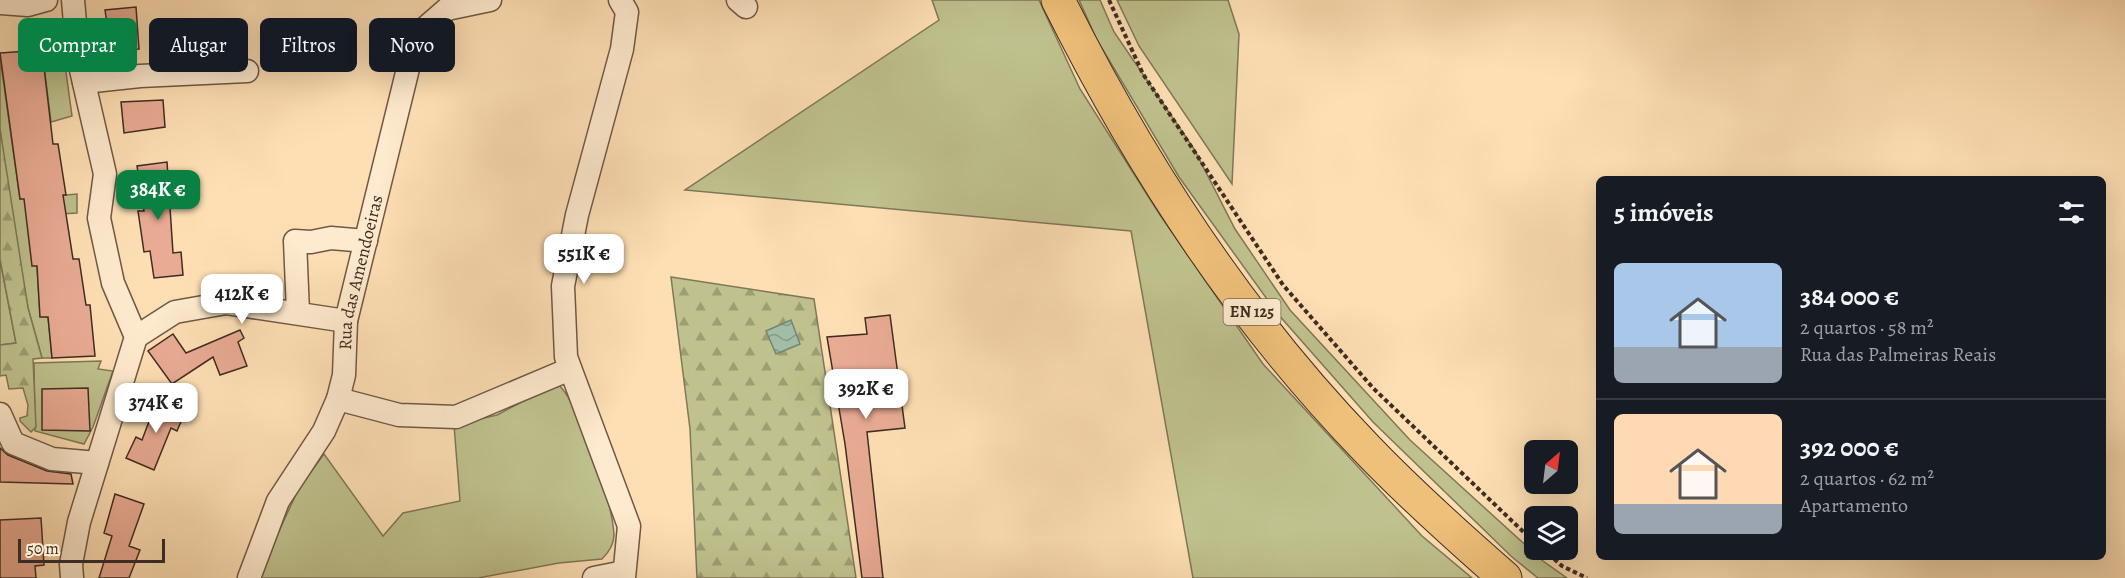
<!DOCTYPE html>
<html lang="pt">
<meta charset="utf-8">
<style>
:root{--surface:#171b24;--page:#20242c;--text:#f1f3f6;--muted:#9ea1a6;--line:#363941;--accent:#0b8043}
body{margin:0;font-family:Alegreya,serif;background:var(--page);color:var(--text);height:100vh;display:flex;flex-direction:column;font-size:22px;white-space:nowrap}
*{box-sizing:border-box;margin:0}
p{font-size:20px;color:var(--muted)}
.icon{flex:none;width:33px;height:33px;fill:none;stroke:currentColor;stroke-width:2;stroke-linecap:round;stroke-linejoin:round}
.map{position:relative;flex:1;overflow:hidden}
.panel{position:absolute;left:1596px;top:176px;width:510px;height:384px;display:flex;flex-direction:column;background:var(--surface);border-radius:9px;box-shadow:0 6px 24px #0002}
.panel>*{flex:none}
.banner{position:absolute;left:18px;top:18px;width:570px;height:54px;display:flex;gap:12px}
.needle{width:39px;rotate:28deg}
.fabs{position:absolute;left:1524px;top:440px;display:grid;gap:12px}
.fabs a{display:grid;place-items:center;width:54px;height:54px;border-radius:9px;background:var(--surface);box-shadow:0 6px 24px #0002;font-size:30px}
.scale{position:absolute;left:18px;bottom:15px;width:147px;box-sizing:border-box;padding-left:6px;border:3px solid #3f2c22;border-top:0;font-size:16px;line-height:21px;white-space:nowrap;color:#3f2c22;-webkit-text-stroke:4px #feeace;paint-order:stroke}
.price{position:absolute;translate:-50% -51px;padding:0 14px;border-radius:12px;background:#fff;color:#222;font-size:20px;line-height:39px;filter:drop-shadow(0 2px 3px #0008)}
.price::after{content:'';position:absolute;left:50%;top:36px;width:18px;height:14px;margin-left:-9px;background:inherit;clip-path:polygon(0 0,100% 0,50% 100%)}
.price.selected{background:var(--accent);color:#fff}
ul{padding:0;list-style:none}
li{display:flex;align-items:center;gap:18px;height:150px;padding:0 18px}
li+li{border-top:2px solid var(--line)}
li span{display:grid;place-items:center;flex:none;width:168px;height:120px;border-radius:9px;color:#555}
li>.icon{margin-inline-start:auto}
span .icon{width:72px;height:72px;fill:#fffc;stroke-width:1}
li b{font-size:26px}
h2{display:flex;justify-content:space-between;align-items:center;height:72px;padding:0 18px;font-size:26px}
.chip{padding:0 21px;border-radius:9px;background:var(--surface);box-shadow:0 6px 24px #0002;font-size:21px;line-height:54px}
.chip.selected{background:var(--accent);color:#fff}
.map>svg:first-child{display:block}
.green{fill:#bfc28e;stroke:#7f7758;stroke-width:1.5}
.forest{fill:url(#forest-firs);stroke:#7f7758;stroke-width:1.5}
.water{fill:url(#water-waves);stroke:#7a8372;stroke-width:1.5}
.building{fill:#e9ab94;stroke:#3f2c22;stroke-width:1.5}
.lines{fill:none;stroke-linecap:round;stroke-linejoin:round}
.minor-casing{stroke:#6f5946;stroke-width:25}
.primary-casing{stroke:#3f2c22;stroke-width:35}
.path{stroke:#3f2c22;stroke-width:4;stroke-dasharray:4.5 3;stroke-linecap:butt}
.minor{stroke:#feeace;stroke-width:22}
.primary{stroke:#efc07a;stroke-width:33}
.labels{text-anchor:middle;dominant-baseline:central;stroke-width:4.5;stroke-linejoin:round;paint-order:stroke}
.shield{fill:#feeace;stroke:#786556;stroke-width:1.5}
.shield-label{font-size:16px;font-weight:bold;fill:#3f2c22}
.street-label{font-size:18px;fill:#3f2c22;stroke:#feeace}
</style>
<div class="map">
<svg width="2125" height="578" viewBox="0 0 2125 578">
<defs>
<pattern id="forest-firs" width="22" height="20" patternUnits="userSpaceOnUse" patternTransform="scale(1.5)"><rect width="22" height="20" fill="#bfc28e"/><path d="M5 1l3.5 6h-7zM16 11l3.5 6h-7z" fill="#9d9e74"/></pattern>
<pattern id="water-waves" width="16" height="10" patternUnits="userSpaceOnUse" patternTransform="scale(1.5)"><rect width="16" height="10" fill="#a1bda7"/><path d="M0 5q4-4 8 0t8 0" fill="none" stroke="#859a88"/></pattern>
</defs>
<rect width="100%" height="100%" fill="#fedfb4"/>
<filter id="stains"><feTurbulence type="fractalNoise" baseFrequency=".00333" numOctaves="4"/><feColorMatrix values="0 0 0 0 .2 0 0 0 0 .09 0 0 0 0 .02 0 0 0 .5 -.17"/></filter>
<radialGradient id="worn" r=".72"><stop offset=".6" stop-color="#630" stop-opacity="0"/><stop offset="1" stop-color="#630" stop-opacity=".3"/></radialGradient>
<path class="green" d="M 932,0 L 1039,0 L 1080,89 L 1160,215 L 1263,364 L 1422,536 L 1472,578 L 1193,578 L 1131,231 L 685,190 L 939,20 Z
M 1079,0 L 1100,0 L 1114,32 L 1194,149 L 1235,229 L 1290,310 L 1410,440 L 1543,561 L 1567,578 L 1538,578 L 1512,557 L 1373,422 L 1277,313 L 1179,177 L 1097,40 Z
M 1117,0 L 1228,0 L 1239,34 L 1232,184 L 1139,46 Z
M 56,49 L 63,50 L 72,116 L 51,122 L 42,50 Z
M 0,58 L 20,199 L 77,194 L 77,213 L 27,216 L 37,266 L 40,316 L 48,317 L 52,358 L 42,358 L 28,308 L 9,200 L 0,129 Z
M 0,260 L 16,343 L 0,345 Z
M 101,361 L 98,369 L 113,371 L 93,427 L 84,444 L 35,431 L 34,363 Z
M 560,386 C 582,411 612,501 614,535 C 614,545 609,552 602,559 L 559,563 L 478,578 L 257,578 L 299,488 L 324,454 L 383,536 L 403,513 L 460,501 L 454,425 L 497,415 L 544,390 Z"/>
<path class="forest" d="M 0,129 L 28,308 L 42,358 L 33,359 L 36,427 L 31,432 L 20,421 L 20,418 L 27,416 L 28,405 L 23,388 L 9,389 L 6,375 L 0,376 L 0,345 L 16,343 L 0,259 Z
M 671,277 L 814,299 L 856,578 L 697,578 L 690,429 Z"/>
<path class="water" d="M 791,320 L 800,344 L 776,354 L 766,331 Z"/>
<path class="building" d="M 136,7 L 139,49 L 111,51 L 105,10 Z
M 42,50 L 53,144 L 58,144 L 66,195 L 63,195 L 73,259 L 79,259 L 86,305 L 90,305 L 95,356 L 52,358 L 48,317 L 40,317 L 37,266 L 32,266 L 24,199 L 20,199 L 0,53 Z
M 163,100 L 165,127 L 124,133 L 121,102 Z
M 167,162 L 173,253 L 181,252 L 183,275 L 154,278 L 150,251 L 144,252 L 138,211 L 144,211 L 137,166 Z
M 890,315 L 905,428 L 867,432 L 883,578 L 862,578 L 845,444 L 827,337 L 867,334 L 865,318 Z
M 240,330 L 244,338 L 238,342 L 247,366 L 220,375 L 213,357 L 172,384 L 148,351 L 173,334 L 186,353 Z
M 88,388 L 90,431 L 42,430 L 42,389 Z
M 158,398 L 186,410 L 177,431 L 171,428 L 154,470 L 126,458 L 136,437 L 142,440 Z
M 0,448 L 8,455 L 47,471 L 71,474 L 73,484 L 0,482 Z
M 115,494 L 144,504 L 129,546 L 140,550 L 129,578 L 99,578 L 112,536 L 104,533 Z
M 41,518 L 44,565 L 35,566 L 36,578 L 0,578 L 0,520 Z"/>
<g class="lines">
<g class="minor-casing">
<g id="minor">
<path d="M 620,0 L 627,12 L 622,49 L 577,215 L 563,286 L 566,357 L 629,526 L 624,578"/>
<path d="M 738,0 L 746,7"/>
<path d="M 0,3 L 28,5 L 46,0"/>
<path d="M 84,82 L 140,76 L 247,71"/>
<path d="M 298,312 L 295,241 L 311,242 L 331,238 L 366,241"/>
<path d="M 136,337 L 175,312 L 226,303 L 346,321"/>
<path d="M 338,399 L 399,415 L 456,417 L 570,369"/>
<path d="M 0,414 L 13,443 L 52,459 L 97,463"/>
<path d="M 72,578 L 71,564 L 79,522 L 136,337 L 113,283 L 99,218 L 105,174 L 78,57 L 73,0"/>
<path id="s1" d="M 249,578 L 278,501 L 324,431 L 338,399 L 344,375 L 346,321 L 416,36 L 447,9 L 490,0"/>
<path d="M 594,578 L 624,572"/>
</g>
</g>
<g class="primary-casing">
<path id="primary" d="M 1058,0 C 1138,161 1240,318 1366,448 C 1410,494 1457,536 1505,578"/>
</g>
<path class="path" d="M 1109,0 L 1143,74 L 1283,285 L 1373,388 L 1534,542
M 1543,549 L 1562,566 L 1587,578"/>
<use href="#minor" class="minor"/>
<use href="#primary" class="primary"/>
</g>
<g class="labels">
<rect class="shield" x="1223.5" y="299" width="57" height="26" rx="4.5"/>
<g class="shield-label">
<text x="1252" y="312">EN 125</text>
</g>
<g class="street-label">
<text stroke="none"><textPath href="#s1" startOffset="330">Rua das Amendoeiras</textPath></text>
</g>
</g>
<rect width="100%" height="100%" filter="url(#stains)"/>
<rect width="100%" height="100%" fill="url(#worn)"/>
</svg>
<div class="fabs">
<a><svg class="needle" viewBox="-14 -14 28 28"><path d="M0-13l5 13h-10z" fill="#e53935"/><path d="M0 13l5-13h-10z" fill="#9ea1a6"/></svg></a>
<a><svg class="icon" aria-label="layers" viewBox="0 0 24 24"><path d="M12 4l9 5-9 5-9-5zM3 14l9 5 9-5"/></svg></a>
</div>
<div class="scale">50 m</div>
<b class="price selected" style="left:158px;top:221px">384K €</b>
<b class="price" style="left:584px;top:285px">551K €</b>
<b class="price" style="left:242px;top:325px">412K €</b>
<b class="price" style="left:866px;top:420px">392K €</b>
<b class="price" style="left:156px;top:434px">374K €</b>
<div class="banner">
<a class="chip selected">Comprar</a>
<a class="chip">Alugar</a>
<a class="chip">Filtros</a>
<a class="chip">Novo</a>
</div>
<section class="panel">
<h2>5 imóveis<svg class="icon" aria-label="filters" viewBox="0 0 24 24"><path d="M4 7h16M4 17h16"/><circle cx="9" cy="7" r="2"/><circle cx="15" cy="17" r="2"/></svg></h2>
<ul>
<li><span style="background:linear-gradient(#a9c7e8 70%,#9aa5b1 0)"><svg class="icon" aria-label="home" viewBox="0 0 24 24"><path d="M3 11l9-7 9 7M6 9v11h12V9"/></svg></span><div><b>384 000 €</b><p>2 quartos · 58 m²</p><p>Rua das Palmeiras Reais</p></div></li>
<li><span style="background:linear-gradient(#ffd9b3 75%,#9aa5b1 0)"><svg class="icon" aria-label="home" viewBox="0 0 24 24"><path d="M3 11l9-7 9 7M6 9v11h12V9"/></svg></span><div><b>392 000 €</b><p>2 quartos · 62 m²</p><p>Apartamento</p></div></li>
</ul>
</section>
</div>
